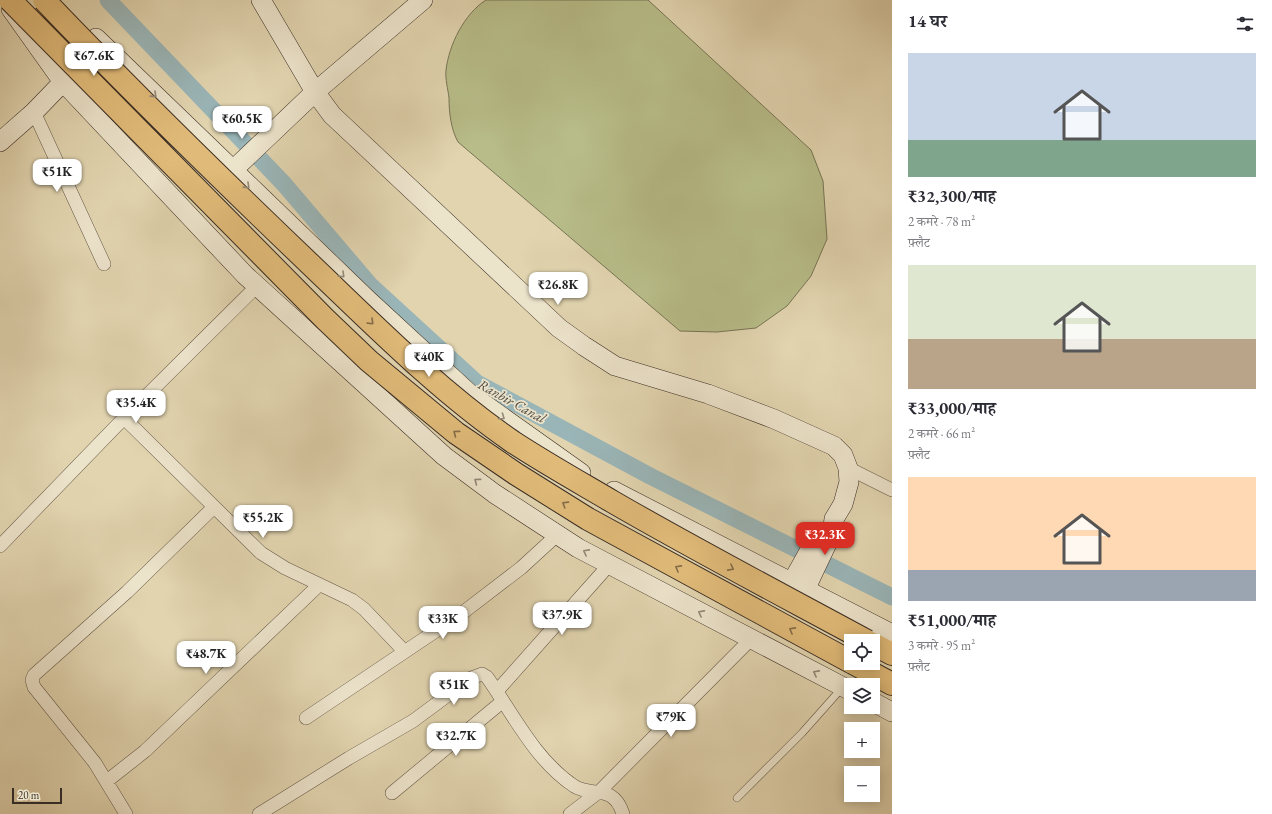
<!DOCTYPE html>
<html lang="hi">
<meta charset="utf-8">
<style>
:root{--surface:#fff;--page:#f2f2f3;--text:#2b2b33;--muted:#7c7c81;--accent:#d93025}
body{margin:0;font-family:"EB Garamond","Noto Serif Devanagari",serif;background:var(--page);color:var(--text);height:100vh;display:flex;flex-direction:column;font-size:15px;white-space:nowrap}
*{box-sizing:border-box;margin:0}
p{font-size:13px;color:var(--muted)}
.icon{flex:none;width:22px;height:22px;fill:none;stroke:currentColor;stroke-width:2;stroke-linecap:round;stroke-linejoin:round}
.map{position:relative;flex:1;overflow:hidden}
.panel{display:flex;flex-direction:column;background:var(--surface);width:380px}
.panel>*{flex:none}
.tools{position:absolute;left:844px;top:634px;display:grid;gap:8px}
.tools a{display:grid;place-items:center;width:36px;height:36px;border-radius:0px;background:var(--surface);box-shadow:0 2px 10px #0003;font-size:20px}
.scale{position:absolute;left:12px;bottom:10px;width:50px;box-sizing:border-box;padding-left:4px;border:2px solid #3a2d23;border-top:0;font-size:11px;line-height:14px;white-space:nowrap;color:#3a2d23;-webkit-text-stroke:3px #ece3cb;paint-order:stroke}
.price{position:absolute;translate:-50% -34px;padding:0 9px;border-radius:8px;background:#fff;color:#222;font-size:13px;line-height:26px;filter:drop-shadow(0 1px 2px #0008)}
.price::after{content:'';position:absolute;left:50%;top:24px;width:12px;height:9px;margin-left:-6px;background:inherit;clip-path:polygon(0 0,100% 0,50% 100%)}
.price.current{background:var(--accent);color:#fff}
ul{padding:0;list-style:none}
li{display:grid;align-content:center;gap:8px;height:212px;padding:0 16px}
li span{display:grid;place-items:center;height:124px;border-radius:0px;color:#555}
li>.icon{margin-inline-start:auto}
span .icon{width:72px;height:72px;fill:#fffc;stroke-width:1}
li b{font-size:17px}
h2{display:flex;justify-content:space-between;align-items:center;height:48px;padding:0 16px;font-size:17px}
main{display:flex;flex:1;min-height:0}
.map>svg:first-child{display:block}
.green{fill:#b7bc88;stroke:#787456}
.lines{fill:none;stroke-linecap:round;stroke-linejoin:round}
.canal{stroke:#9ab5b7;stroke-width:17}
.lane-casing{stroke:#645746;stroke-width:8}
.street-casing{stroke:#645746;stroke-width:14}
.secondary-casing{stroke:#3a2d23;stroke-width:20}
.highway-casing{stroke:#3a2d23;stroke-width:24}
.lane{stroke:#ece3cb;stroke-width:7}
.street{stroke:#ece3cb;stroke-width:13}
.secondary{stroke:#ece3cb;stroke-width:19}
.highway{stroke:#e0ba78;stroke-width:22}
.highway-bridge-casing{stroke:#3a2d23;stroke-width:24;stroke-linecap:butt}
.highway-bridge{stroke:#e0ba78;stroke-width:22}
.oneway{stroke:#938877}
.oneway2{stroke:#856c49}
.labels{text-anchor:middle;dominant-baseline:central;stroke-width:3.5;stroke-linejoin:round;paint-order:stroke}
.water-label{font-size:14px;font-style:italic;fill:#4d4841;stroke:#ece3cb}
</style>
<main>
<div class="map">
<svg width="892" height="814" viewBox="0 0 892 814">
<rect width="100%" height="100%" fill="#e1d4af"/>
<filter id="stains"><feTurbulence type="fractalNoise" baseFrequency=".005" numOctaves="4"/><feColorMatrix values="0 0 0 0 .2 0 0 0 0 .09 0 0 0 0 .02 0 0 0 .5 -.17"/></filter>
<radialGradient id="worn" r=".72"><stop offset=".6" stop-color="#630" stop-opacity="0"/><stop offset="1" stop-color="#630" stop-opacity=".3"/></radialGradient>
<path class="green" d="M 486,0 L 648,0 L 811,150 L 823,181 L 827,239 L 811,276 L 787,306 L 756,328 L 717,332 L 680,331 L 458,142 C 451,129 449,113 449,98 C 448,89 445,79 446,70 C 449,45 464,14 486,0 Z"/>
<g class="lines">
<path class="canal" d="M 108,0 L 284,184 L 370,285 L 477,383 L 650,476 L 892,597"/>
<g class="lane-casing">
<path id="lane" d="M 737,798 L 802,733 L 842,688"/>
</g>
<g class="street-casing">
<path id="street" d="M 34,112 L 104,264
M 124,418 L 261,553 L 285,568 L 352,600 L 364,609 L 404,651
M 848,468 L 892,490
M 0,546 L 124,418 L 257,286
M 497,691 L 609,565
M 306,718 L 461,614 L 521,568 L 557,535
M 107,781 L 145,751 L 319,585
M 392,793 L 503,701
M 126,814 L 95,763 L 34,687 L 32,680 L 34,675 L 127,592 L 214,507
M 259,814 L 349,758 L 413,721 L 471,678 L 482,674 L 487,677 C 513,714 535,760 574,786 C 593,798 613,783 623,814
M 570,814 L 600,791 L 751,639"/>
</g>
<g class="secondary-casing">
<path id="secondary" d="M 261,0 L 315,92 L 332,115 L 559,328 L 584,346 L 615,366 L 708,394 L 774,419 L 834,446 L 843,455 L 848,468 L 849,482 L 843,504 L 834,519 L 832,533 L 805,590
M 11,9 L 63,82 L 245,275 L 444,456 L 495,494 L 578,548 L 851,691
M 96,38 L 368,300 L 470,394 L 581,473
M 0,142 L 34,112 L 63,82 L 106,48
M 232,171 L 315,92 L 423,0
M 614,491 L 892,634
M 792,582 L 815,541
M 873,702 L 892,712"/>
</g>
<g class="highway-casing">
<path id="highway" d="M 873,644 L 892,654
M 853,663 L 892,684"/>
</g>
<use href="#lane" class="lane"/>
<use href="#street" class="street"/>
<use href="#secondary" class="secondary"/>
<use href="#highway" class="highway"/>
<g class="highway-bridge-casing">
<path id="highway-bridge" d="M 10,0 L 325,319 L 369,361 L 456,433 L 516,474 L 588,519 L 851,662
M 44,0 C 131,91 220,178 310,264 C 375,326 439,391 513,442 C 545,463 579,482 613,502 C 696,550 782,595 867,641"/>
</g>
<use href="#highway-bridge" class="highway-bridge"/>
</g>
<defs><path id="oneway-chevron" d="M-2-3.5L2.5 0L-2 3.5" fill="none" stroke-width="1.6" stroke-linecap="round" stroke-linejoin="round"/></defs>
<g class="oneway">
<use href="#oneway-chevron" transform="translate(154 95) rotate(44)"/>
<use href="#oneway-chevron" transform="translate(247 186) rotate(44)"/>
<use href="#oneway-chevron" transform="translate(342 275) rotate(44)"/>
<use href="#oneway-chevron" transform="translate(502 417) rotate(35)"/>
<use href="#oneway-chevron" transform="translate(477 481) rotate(-143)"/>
<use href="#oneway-chevron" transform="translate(586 552) rotate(-152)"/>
<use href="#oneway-chevron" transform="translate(701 613) rotate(-152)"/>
<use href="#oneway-chevron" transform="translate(816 673) rotate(-152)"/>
</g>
<g class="oneway2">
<use href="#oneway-chevron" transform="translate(371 322) rotate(44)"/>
<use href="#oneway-chevron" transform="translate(456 433) rotate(-143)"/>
<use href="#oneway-chevron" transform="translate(565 504) rotate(-148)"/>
<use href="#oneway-chevron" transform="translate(678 568) rotate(-151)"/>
<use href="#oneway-chevron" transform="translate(731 568) rotate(28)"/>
<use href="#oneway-chevron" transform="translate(792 630) rotate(-151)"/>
</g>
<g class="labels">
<g class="water-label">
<text transform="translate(512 401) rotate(29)">Ranbir Canal</text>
</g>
</g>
<rect width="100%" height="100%" filter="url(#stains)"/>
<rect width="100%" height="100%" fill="url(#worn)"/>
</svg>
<div class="tools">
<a><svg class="icon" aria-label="locate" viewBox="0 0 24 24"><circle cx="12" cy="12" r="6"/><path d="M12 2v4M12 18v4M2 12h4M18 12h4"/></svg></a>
<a><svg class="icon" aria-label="layers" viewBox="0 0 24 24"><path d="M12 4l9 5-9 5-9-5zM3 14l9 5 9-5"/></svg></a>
<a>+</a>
<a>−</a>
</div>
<div class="scale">20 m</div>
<b class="price" style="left:94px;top:77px">₹67.6K</b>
<b class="price" style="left:242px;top:140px">₹60.5K</b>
<b class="price" style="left:57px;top:193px">₹51K</b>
<b class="price" style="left:558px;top:306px">₹26.8K</b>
<b class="price" style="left:429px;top:378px">₹40K</b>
<b class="price" style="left:136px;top:424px">₹35.4K</b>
<b class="price" style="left:263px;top:539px">₹55.2K</b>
<b class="price current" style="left:825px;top:556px">₹32.3K</b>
<b class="price" style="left:562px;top:636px">₹37.9K</b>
<b class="price" style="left:443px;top:640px">₹33K</b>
<b class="price" style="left:206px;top:675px">₹48.7K</b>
<b class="price" style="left:454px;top:706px">₹51K</b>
<b class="price" style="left:671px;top:738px">₹79K</b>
<b class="price" style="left:456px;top:757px">₹32.7K</b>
</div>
<section class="panel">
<h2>14 घर<svg class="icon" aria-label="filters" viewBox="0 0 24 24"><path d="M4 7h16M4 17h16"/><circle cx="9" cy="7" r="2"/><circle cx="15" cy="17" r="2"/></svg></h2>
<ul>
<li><span style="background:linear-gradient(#c9d6e8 70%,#7fa58c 0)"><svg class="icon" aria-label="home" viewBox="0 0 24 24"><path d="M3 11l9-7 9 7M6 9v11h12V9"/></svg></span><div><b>₹32,300/माह</b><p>2 कमरे · 78 m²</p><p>फ़्लैट</p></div></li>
<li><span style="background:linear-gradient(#dfe7d0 60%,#b9a48a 0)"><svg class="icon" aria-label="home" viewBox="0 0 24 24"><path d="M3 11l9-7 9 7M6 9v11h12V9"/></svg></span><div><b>₹33,000/माह</b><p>2 कमरे · 66 m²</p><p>फ़्लैट</p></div></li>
<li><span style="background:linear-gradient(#ffd9b3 75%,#9aa5b1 0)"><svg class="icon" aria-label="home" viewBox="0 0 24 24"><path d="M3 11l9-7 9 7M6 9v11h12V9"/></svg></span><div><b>₹51,000/माह</b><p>3 कमरे · 95 m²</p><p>फ़्लैट</p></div></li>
</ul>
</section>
</main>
